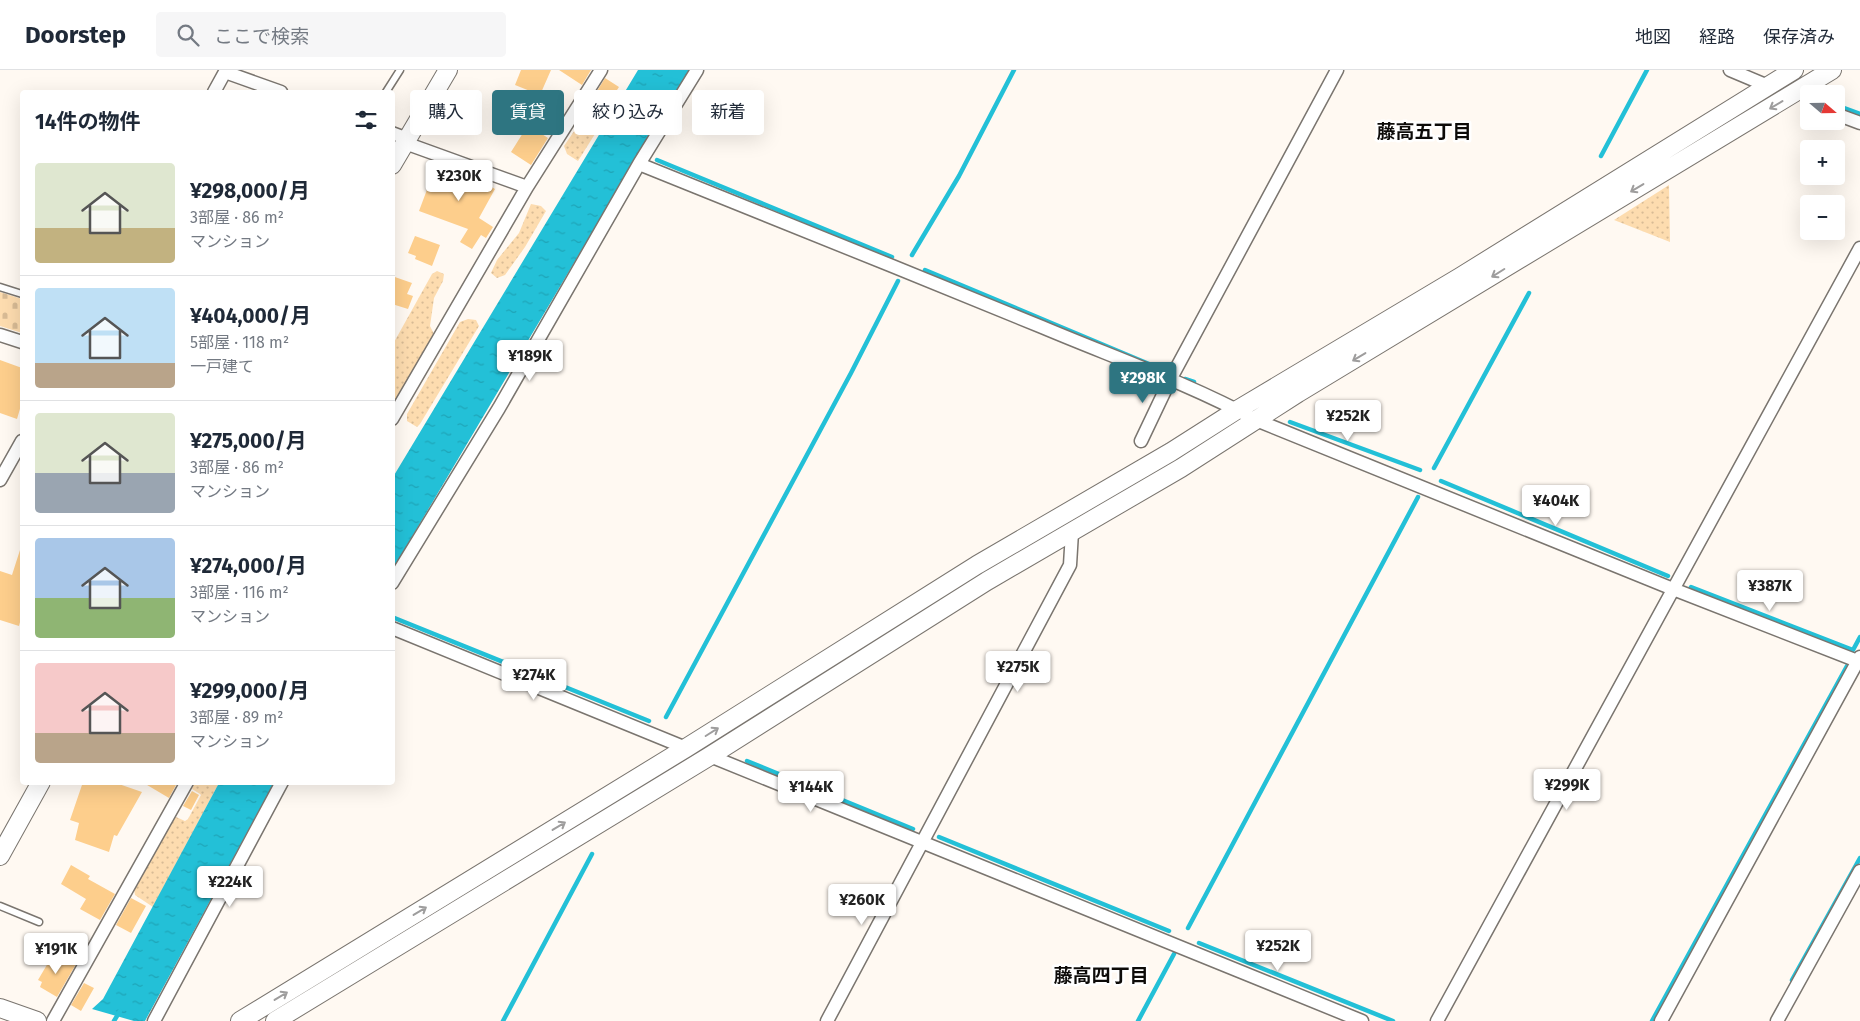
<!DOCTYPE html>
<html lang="ja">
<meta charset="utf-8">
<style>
:root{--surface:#fff;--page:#f6f6f7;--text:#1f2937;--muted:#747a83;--line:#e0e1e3;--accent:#2e7581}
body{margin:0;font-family:"Fira Sans","Noto Sans JP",sans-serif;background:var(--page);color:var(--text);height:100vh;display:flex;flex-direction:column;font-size:19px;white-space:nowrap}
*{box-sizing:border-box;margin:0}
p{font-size:16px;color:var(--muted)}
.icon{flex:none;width:28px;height:28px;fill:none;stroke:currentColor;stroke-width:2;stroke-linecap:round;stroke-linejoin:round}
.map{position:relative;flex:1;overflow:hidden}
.sheet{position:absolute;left:20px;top:20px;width:375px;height:695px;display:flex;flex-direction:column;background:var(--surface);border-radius:5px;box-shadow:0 5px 20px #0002}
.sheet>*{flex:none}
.guide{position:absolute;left:410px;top:20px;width:475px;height:45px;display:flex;gap:10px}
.needle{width:32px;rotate:110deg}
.buttons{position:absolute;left:1800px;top:15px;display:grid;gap:10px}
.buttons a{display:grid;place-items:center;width:45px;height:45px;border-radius:5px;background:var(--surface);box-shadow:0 5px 20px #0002;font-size:25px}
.price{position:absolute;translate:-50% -42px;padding:0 11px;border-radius:5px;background:#fff;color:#222;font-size:16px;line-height:32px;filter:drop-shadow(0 1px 2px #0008)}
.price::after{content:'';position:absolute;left:50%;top:30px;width:15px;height:11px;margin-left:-8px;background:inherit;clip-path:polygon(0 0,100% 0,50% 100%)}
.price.selected{background:var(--accent);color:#fff}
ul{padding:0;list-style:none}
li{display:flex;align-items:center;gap:15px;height:125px;padding:0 15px}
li+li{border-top:1px solid var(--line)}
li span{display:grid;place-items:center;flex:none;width:140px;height:100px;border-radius:5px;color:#555}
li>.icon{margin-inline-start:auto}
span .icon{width:60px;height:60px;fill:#fffc;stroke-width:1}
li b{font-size:21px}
h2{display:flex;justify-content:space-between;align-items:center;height:60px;padding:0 15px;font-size:21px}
.pill{padding:0 18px;border-radius:5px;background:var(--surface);box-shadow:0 5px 20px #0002;font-size:18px;line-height:45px}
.pill.selected{background:var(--accent);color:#fff}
header{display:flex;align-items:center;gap:30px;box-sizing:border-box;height:70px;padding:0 25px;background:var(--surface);border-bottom:1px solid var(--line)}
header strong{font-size:24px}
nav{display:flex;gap:28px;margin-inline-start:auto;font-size:18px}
.search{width:350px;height:45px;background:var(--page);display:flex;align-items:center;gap:12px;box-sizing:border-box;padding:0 18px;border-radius:5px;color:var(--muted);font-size:19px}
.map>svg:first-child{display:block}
.grass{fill:url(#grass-dots)}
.cemetery{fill:url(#cemetery-stones)}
.water{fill:url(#water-ripples)}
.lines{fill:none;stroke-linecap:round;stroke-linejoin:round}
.stream{stroke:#23c0d7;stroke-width:4.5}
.building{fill:#fdce8c}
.lane-casing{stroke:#7a756f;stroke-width:9}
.street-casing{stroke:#7a756f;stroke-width:15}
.secondary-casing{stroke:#7a756f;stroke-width:20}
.lane{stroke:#fff;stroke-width:6}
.street{stroke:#fff;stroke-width:12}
.secondary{stroke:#fff;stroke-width:18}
.oneway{stroke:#9e9d9d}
.labels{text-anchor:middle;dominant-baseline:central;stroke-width:5;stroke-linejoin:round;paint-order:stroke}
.neighbourhood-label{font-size:19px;font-weight:bold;fill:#0d0b09;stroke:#fff}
</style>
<header>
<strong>Doorstep</strong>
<div class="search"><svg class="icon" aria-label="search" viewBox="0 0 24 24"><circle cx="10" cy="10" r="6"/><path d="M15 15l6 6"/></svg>ここで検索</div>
<nav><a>地図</a><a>経路</a><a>保存済み</a></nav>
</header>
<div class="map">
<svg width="1860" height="951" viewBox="0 0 1860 951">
<defs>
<pattern id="grass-dots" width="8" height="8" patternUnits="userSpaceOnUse" patternTransform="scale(1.25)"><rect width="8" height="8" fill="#fddcaf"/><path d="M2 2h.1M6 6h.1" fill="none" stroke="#d8bb95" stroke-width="1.8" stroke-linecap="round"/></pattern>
<pattern id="cemetery-stones" width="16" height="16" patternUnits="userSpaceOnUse" patternTransform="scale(1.25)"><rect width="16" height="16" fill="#fddcaf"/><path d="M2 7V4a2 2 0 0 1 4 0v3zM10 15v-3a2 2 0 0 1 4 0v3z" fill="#d8bb95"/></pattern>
<pattern id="water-ripples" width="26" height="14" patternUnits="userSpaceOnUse" patternTransform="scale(1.25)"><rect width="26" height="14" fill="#23c0d7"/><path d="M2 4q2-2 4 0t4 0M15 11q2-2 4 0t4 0" fill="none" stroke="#1ea4b7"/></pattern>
</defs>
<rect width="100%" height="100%" fill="#fff9f2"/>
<path class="grass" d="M 586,48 C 592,48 597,50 600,56 L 578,91 L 567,84 L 564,76 L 581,51 Z
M 1669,115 L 1670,172 L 1614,150 Z
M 531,134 L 541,136 L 546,141 L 525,177 L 505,205 L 497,208 L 491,203 L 497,190 L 519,163 Z
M 437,201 L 444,204 L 443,211 L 434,228 L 430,256 L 435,266 L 393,340 L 393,274 L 432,204 Z
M 468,249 L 476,250 L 479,256 L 420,354 L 417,357 L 407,351 L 407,344 L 460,252 Z
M 194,713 L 219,713 L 153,837 L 135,825 L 134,819 L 174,748 L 176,747 L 185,751 L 188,749 L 201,725 L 200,724 L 192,719 Z"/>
<path class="cemetery" d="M 0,222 L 22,229 L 22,263 L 0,256 Z"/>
<path class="water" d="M 638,0 L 690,0 L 639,83 L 393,499 L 393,407 Z
M 219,713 L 274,713 L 145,951 L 134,951 L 92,939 L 103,929 Z"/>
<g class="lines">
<path class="stream" d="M 1836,35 L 1860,44
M 1601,86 L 1647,0
M 657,90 L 892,187
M 912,185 L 959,106 L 1014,0
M 925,200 L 1149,294
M 1185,309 L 1194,312
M 1290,352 L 1420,400
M 1434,398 L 1529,223
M 1441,411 L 1668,506
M 1691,517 L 1853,580 L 1860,567
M 392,547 L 649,651
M 666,647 L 851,303 L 898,211
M 747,691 L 913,759
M 939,767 L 1169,861
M 1188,858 L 1418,427
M 1199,873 L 1393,951
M 1792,910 L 1860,788
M 114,951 L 120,941
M 503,951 L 592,784
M 1138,951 L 1174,884
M 1652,951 L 1847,596"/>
</g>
<path class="building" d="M 521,0 L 551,0 L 540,25 L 515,15 Z
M 559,0 L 591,0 L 582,15 Z
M 605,8 L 619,17 L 611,29 L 597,21 Z
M 528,55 L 548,68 L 531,95 L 511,82 Z
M 437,93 L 479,109 L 495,119 L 479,148 L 493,157 L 486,168 L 481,165 L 472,179 L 460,172 L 468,159 L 419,141 Z
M 415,166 L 440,175 L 432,196 L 415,189 L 416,186 L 408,183 Z
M 392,206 L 412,213 L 407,224 L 413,226 L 408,239 L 392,234 Z
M 0,290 L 22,298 L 22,332 L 17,349 L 0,343 Z
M 20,480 L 22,480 L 22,544 L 19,556 L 0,550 L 0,501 L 12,505 Z
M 83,712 L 113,712 L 142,722 L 117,766 L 114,765 L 109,782 L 75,770 L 79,753 L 70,750 Z
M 142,712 L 177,712 L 177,713 L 169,728 Z
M 192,721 L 199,725 L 191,740 L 183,736 Z
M 71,795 L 90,806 L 88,809 L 115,824 L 100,850 L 80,839 L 86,829 L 61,814 Z
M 131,828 L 146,836 L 131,863 L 116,855 Z
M 58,884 L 76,894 L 57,927 L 40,917 L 42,912 L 38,910 L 48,893 L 52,895 Z
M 84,913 L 94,918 L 81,941 L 71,935 Z"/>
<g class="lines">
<g class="lane-casing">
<path id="lane" d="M 386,22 L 400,0
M 0,217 L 22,224
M 0,836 L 39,852"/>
</g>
<g class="street-casing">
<path id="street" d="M 1730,0 L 1768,16
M 214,22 L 225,2 L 281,22
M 1836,44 L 1860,53
M 392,63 L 408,69
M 405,73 L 527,117
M 639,94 C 773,148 908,202 1042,257 C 1113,287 1188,313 1256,350 L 1673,519 L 1860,592
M 0,265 L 22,272
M 392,349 L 527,117 L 601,0
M 1141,371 L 1170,310 L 1337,0
M 0,410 L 22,371
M 392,513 L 499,338 L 639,94 L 697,0
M 392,558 L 686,678
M 710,686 C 927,776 1145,862 1362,951
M 53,951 L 187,712
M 154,951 L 282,712
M 827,951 L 1070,495 L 1072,462
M 1437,951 L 1860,178
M 1661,951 L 1860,587
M 1777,951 L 1860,801"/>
</g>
<g class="secondary-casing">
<path id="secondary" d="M 392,95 L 448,0
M 0,786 L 41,712
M 0,938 L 37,951
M 240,951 L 686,678 L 977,495 L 1171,382 L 1237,340 L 1460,207 L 1794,0
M 275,951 L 710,686 L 987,511 L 1181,398 L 1298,323 L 1832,0"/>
</g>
<use href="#lane" class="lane"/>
<use href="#street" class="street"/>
<use href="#secondary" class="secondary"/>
</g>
<defs><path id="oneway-shaft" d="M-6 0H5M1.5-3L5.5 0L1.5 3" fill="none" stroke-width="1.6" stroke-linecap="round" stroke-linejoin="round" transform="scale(1.25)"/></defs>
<g class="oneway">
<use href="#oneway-shaft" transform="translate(1776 35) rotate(149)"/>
<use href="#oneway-shaft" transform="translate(1637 118) rotate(149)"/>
<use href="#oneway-shaft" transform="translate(1498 203) rotate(148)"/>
<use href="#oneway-shaft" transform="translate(1359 287) rotate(149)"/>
<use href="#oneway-shaft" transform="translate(712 662) rotate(-32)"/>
<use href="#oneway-shaft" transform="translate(559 756) rotate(-31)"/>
<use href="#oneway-shaft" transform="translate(420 841) rotate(-31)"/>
<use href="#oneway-shaft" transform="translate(281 926) rotate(-31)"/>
</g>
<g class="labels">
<g class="neighbourhood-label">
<text x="1424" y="61">藤高五丁目</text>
<text x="1101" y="905">藤高四丁目</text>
</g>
</g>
</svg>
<div class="buttons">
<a><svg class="needle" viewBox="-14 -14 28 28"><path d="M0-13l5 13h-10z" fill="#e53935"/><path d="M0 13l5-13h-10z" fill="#747a83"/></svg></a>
<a>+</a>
<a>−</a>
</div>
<b class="price" style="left:459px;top:132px">¥230K</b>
<b class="price" style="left:530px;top:312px">¥189K</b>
<b class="price selected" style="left:1143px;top:334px">¥298K</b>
<b class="price" style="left:1348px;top:372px">¥252K</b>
<b class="price" style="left:1556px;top:457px">¥404K</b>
<b class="price" style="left:1770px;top:542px">¥387K</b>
<b class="price" style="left:1018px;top:623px">¥275K</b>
<b class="price" style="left:534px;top:631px">¥274K</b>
<b class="price" style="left:1567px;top:741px">¥299K</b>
<b class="price" style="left:811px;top:743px">¥144K</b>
<b class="price" style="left:230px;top:838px">¥224K</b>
<b class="price" style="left:862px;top:856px">¥260K</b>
<b class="price" style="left:1278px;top:902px">¥252K</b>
<b class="price" style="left:56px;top:905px">¥191K</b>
<div class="guide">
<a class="pill">購入</a>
<a class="pill selected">賃貸</a>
<a class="pill">絞り込み</a>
<a class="pill">新着</a>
</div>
<section class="sheet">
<h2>14件の物件<svg class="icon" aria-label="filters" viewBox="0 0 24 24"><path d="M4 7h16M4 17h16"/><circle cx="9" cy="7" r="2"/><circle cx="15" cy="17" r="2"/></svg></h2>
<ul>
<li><span style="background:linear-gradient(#dfe7d0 65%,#c2b280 0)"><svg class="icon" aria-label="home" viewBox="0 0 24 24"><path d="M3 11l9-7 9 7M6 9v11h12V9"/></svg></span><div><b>¥298,000/月</b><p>3部屋 · 86 m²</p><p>マンション</p></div></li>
<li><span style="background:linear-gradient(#bfe0f5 75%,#b9a48a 0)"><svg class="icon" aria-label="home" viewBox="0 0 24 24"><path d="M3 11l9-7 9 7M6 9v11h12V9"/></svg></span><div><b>¥404,000/月</b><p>5部屋 · 118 m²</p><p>一戸建て</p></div></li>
<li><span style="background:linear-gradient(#dfe7d0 60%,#9aa5b1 0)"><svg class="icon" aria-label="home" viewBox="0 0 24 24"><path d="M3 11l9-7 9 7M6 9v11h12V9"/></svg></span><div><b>¥275,000/月</b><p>3部屋 · 86 m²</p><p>マンション</p></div></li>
<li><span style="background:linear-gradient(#a9c7e8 60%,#8fb573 0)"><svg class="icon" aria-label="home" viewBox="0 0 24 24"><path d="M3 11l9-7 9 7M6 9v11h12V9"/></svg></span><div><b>¥274,000/月</b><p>3部屋 · 116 m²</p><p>マンション</p></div></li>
<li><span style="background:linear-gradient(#f6c9c9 70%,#b9a48a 0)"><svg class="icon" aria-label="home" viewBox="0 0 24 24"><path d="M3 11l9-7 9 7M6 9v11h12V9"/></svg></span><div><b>¥299,000/月</b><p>3部屋 · 89 m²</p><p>マンション</p></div></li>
</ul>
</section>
</div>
